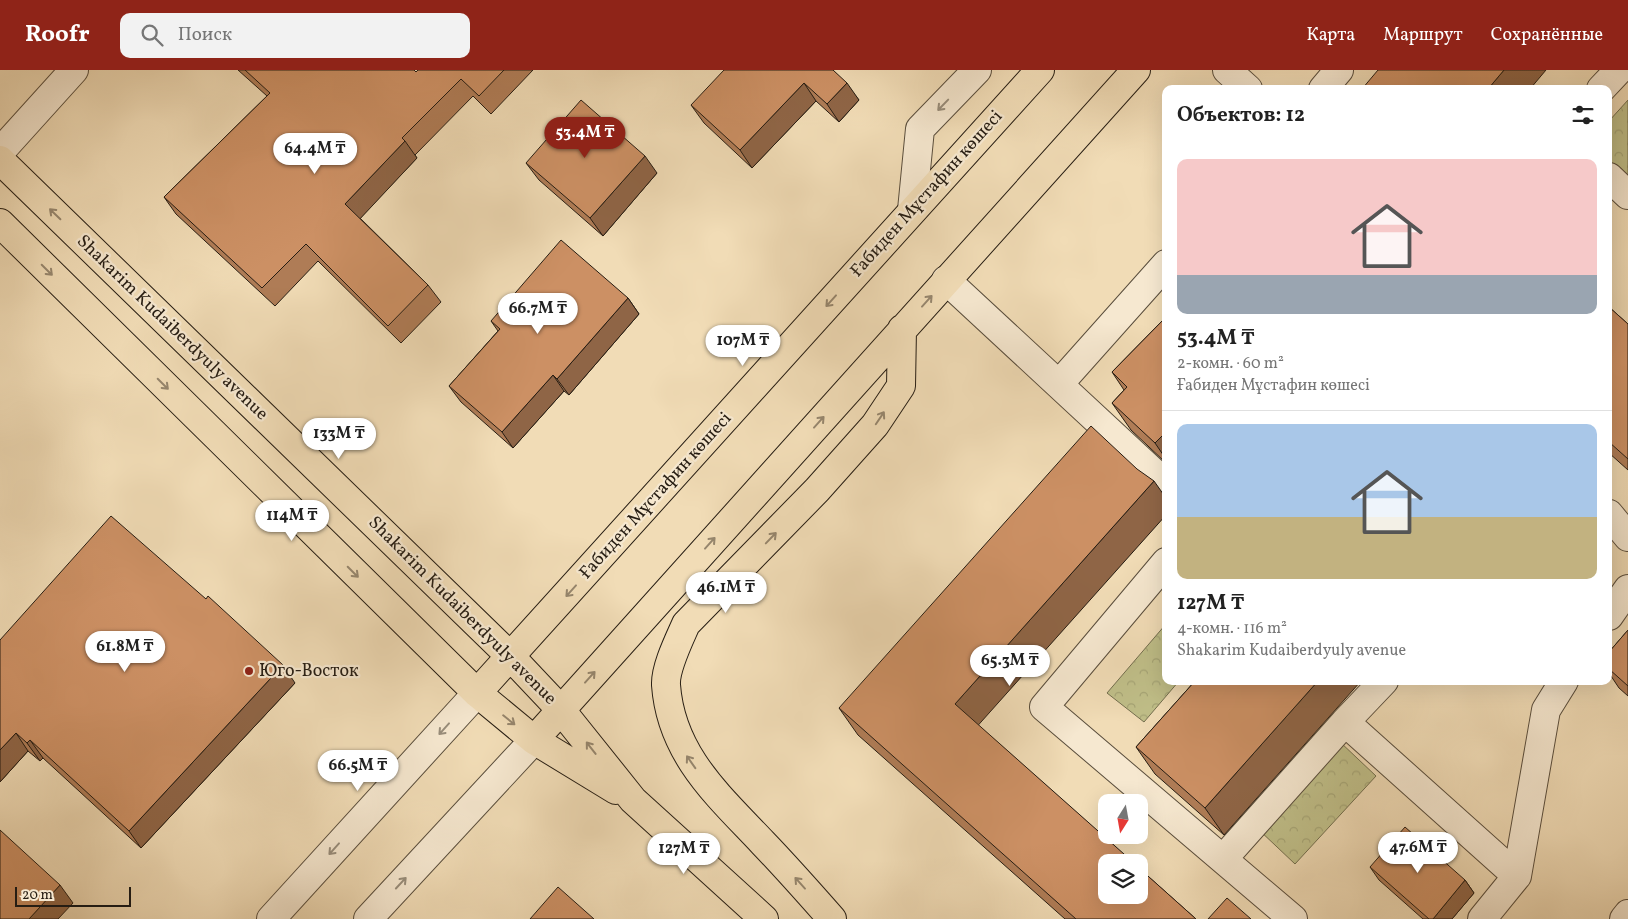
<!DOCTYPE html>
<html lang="ru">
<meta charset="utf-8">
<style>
:root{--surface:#fff;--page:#f2f2f2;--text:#222;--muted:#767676;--line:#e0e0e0;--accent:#8f2418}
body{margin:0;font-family:Vollkorn,serif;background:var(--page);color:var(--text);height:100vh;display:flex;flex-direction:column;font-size:19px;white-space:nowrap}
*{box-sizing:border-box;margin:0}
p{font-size:16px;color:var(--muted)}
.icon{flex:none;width:28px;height:28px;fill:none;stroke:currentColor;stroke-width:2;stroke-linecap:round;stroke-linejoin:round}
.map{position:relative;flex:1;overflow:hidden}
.drawer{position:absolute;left:1162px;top:15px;width:450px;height:600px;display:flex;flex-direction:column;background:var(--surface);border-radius:10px;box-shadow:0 5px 20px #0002}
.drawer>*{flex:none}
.needle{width:32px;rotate:191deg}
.tools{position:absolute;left:1098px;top:724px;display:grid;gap:10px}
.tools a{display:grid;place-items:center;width:50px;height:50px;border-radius:10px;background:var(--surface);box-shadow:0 5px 20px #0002;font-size:25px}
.scale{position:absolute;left:15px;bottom:12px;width:116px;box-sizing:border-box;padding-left:5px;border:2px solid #261d13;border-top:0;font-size:14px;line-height:18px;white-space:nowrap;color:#261d13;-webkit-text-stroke:4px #f6e8d0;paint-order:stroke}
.price{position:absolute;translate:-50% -42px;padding:0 11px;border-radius:18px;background:#fff;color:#222;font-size:16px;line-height:32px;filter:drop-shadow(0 1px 2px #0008)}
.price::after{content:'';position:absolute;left:50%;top:30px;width:15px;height:11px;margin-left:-8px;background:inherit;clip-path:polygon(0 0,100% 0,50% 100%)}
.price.on{background:var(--accent);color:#fff}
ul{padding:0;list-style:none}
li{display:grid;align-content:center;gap:10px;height:265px;padding:0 15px}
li+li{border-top:1px solid var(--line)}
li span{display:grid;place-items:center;height:155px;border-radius:10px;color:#555}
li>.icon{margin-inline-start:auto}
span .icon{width:90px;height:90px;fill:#fffc;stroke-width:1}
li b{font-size:21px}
h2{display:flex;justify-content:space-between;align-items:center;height:60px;padding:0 15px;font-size:21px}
header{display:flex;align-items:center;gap:30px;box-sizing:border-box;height:70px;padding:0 25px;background:var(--accent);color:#fff}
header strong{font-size:24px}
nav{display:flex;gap:28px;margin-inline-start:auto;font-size:18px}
.search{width:350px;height:45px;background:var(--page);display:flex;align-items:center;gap:12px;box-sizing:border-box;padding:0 18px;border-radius:10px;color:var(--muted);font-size:19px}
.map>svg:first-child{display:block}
.park{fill:url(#park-crowns);stroke:#736e4e}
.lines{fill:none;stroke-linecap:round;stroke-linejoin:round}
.minor-casing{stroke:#594d3c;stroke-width:30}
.major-casing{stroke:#261d13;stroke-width:30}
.minor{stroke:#f6e8d0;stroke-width:28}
.major{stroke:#f1dcb6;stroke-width:28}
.wall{fill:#af7c56;stroke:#261d13}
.shaded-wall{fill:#8f6546;stroke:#261d13}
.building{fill:#cc9064;stroke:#261d13}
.oneway{stroke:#988d7b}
.oneway2{stroke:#96866d}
.poi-dot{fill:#8f2418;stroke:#f6e8d0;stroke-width:2}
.labels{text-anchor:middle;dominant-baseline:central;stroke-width:4.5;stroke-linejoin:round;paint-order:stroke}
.street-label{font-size:18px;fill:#261d13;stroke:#f6e8d0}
.poi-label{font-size:18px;fill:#261d13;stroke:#f6e8d0;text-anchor:start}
</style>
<header>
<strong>Roofr</strong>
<div class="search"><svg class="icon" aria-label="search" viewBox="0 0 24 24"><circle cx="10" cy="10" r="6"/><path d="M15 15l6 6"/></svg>Поиск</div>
<nav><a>Карта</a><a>Маршрут</a><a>Сохранённые</a></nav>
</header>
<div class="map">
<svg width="1628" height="849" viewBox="0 0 1628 849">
<defs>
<pattern id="park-crowns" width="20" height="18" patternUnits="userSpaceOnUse" patternTransform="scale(1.25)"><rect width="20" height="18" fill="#c0bf89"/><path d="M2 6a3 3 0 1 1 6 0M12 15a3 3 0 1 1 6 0" fill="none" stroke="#a5a475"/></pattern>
</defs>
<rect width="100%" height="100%" fill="#f1dcb6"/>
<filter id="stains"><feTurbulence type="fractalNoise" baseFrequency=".004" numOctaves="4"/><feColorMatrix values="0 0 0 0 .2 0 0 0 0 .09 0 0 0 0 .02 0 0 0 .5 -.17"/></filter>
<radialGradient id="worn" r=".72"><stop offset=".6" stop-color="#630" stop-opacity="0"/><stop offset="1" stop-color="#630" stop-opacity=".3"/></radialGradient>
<path class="park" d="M 1628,30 L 1628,119 L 1609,102 L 1609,51 Z
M 1166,554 L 1166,611 L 1179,611 L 1144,652 L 1107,623 Z
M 1339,671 L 1376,706 L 1295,794 L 1258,759 Z"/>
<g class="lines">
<g class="minor-casing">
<path id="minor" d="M 1227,0 L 1248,19
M 1323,19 L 1339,0
M 1601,19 L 1619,0
M 0,82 L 74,0
M 1609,107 L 1628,125
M 912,140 L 920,59 L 977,0
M 946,210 L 1166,414
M 1059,314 L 1166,194
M 1609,444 L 1628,467
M 1166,492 L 1044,637 L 1293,849
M 1609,546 L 1628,519
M 1345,652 L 1384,611
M 1223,789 L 1345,652 L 1517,806 L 1482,849
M 1517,806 L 1546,640 L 1564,611
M 271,849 L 477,623
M 368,849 L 534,670
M 1624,849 L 1628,844"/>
</g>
<g class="major-casing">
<path id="major" d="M 0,90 L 511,587 L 561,640 L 633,730 L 764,849
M 0,153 L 477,623 L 534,670 L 616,720
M 477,623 L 1040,0
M 534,670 L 1136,0
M 832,849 C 810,824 787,798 763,773 C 719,726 671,685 666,615 C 665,598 679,570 686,554 L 817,420 L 875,355 L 901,316 L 902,259"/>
</g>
<use href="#minor" class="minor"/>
<use href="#major" class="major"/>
</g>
<path class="wall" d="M 238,0 L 414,0 L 416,2 L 418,0 L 533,0 L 491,44 L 473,26 L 415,85 L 417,88 L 360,148 L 428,215 L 441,232 L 401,273 L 318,191 L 275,236 L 176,144 L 164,127 L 267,26 Z
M 833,0 L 859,30 L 839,52 L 816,31 L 752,98 L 704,53 L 691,35 Z
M 526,93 L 657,103 L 603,166 L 539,110 Z
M 628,228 L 639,244 L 569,325 L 564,321 L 513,378 L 461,332 L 449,316 L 498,261 L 491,251 Z
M 1609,237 L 1628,254 L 1628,400 L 1609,383 Z
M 1166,247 L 1166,393 L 1131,360 L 1112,333 L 1124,320 L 1112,302 Z
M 1628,560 L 1628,626 L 1619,618 L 1609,603 L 1609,582 Z
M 0,570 L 295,613 L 141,778 L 43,688 L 40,691 L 28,681 L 0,712 Z
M 1195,611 L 1224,765 L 1155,704 L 1136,677 Z
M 839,638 L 978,655 L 1196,849 L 1065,849 L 858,665 Z
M 1370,797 L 1465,810 L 1474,823 L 1452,849 L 1423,849 L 1379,810 Z"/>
<path class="shaded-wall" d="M 1504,0 L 1546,0 L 1530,19 L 1488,19 Z
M 804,13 L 816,31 L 752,98 L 740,80 Z
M 847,13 L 859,30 L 839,52 L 827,34 Z
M 405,71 L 417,88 L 358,151 L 345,134 Z
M 645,86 L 657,103 L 603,166 L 590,148 Z
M 628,228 L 639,244 L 569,325 L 557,309 Z
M 553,305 L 564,321 L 513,378 L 502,362 Z
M 1166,362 L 1166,389 L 1155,373 Z
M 1154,411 L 1166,428 L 1166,445 L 973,661 L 955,634 Z
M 283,595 L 295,613 L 141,778 L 129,761 Z
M 1318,611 L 1361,611 L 1224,765 L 1205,738 Z
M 16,663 L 28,681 L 0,712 L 0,680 Z
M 30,670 L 43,688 L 40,691 L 27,673 Z
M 1465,810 L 1474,823 L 1452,849 L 1433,849 Z
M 60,815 L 73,833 L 58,849 L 29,849 Z"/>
<path class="building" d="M 245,0 L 414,0 L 416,2 L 418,0 L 504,0 L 479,26 L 461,9 L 402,68 L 405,71 L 345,134 L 428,215 L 388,256 L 306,174 L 262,218 L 164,127 L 270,23 Z
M 724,0 L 833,0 L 847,13 L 827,34 L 804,13 L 740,80 L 691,35 Z
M 1378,0 L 1504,0 L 1488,19 L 1362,19 Z
M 581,30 L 645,86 L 590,148 L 526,93 Z
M 561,170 L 628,228 L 557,309 L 553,305 L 502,362 L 449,316 L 500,259 L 491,251 Z
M 1609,237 L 1628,254 L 1628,389 L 1609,372 Z
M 1166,247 L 1166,362 L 1155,373 L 1112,333 L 1127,317 L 1112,302 Z
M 1091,356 L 1137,399 L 1154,411 L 955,634 L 1133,792 L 1106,792 L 1106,825 L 1139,825 L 1139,798 L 1196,849 L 1076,849 L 839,638 Z
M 111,446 L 206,529 L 208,526 L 283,595 L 129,761 L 30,670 L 27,673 L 16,663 L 0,680 L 0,570 Z
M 1628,560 L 1628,616 L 1609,599 L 1609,582 Z
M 1195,611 L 1318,611 L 1205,738 L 1136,677 Z
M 1405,757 L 1465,810 L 1433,849 L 1429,849 L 1370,797 Z
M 0,760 L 60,815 L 29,849 L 0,849 Z
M 558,817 L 594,849 L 530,849 Z
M 1227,828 L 1251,849 L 1208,849 Z"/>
<defs><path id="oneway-shaft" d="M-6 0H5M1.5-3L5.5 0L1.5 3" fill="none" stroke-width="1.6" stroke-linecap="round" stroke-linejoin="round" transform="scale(1.25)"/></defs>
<g class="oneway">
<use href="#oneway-shaft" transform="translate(943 35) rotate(134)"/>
<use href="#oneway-shaft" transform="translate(444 659) rotate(132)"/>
<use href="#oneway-shaft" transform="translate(334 779) rotate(132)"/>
<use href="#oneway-shaft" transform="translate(401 813) rotate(-47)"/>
</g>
<g class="oneway2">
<use href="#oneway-shaft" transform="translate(55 144) rotate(-136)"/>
<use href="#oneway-shaft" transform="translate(47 200) rotate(45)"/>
<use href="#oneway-shaft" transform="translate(831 231) rotate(132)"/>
<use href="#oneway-shaft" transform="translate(927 231) rotate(-48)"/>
<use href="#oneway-shaft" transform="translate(163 314) rotate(45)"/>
<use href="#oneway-shaft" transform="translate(880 348) rotate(-56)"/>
<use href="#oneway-shaft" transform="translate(819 352) rotate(-48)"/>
<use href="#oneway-shaft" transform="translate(771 468) rotate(-46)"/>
<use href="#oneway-shaft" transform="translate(710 473) rotate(-48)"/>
<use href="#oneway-shaft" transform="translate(353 502) rotate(45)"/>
<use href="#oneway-shaft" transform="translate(571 521) rotate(132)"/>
<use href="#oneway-shaft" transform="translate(590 607) rotate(-48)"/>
<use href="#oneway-shaft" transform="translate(509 650) rotate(39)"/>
<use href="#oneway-shaft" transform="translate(591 678) rotate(-128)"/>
<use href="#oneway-shaft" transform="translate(691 692) rotate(-125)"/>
<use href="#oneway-shaft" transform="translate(800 813) rotate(-132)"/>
</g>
<circle class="poi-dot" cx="249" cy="601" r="5"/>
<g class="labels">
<g class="street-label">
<text transform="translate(927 124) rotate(-48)">Ғабиден Мұстафин көшесі</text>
<text transform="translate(172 258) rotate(44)">Shakarim Kudaiberdyuly avenue</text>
<text transform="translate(656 426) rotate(-48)">Ғабиден Мұстафин көшесі</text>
<text transform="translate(462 541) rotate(45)">Shakarim Kudaiberdyuly avenue</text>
</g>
<g class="poi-label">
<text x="259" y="601">Юго-Восток</text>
</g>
</g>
<rect width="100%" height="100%" filter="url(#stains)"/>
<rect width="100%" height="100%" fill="url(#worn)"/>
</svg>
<div class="tools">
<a><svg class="needle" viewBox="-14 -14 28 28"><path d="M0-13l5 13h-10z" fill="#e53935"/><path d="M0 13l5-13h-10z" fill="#767676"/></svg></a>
<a><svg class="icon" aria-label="layers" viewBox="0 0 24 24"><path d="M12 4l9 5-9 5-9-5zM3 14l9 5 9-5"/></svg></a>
</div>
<div class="scale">20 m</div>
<b class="price on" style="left:585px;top:89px">53.4M ₸</b>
<b class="price" style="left:315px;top:105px">64.4M ₸</b>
<b class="price" style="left:538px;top:265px">66.7M ₸</b>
<b class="price" style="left:743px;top:297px">107M ₸</b>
<b class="price" style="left:339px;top:390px">133M ₸</b>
<b class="price" style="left:292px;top:472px">114M ₸</b>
<b class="price" style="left:726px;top:544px">46.1M ₸</b>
<b class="price" style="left:125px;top:603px">61.8M ₸</b>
<b class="price" style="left:1010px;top:617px">65.3M ₸</b>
<b class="price" style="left:358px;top:722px">66.5M ₸</b>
<b class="price" style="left:1418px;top:804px">47.6M ₸</b>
<b class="price" style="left:684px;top:805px">127M ₸</b>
<section class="drawer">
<h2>Объектов: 12<svg class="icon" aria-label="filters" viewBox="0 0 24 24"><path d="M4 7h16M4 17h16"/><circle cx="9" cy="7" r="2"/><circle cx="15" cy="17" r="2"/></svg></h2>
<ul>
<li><span style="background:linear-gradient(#f6c9c9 75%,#9aa5b1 0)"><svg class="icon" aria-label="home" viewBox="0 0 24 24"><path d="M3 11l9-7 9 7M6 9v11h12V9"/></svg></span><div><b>53.4M ₸</b><p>2-комн. · 60 m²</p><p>Ғабиден Мұстафин көшесі</p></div></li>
<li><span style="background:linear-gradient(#a9c7e8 60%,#c2b280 0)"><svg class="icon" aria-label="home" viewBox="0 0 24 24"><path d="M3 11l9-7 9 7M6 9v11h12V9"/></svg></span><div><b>127M ₸</b><p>4-комн. · 116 m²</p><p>Shakarim Kudaiberdyuly avenue</p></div></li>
</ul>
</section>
</div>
